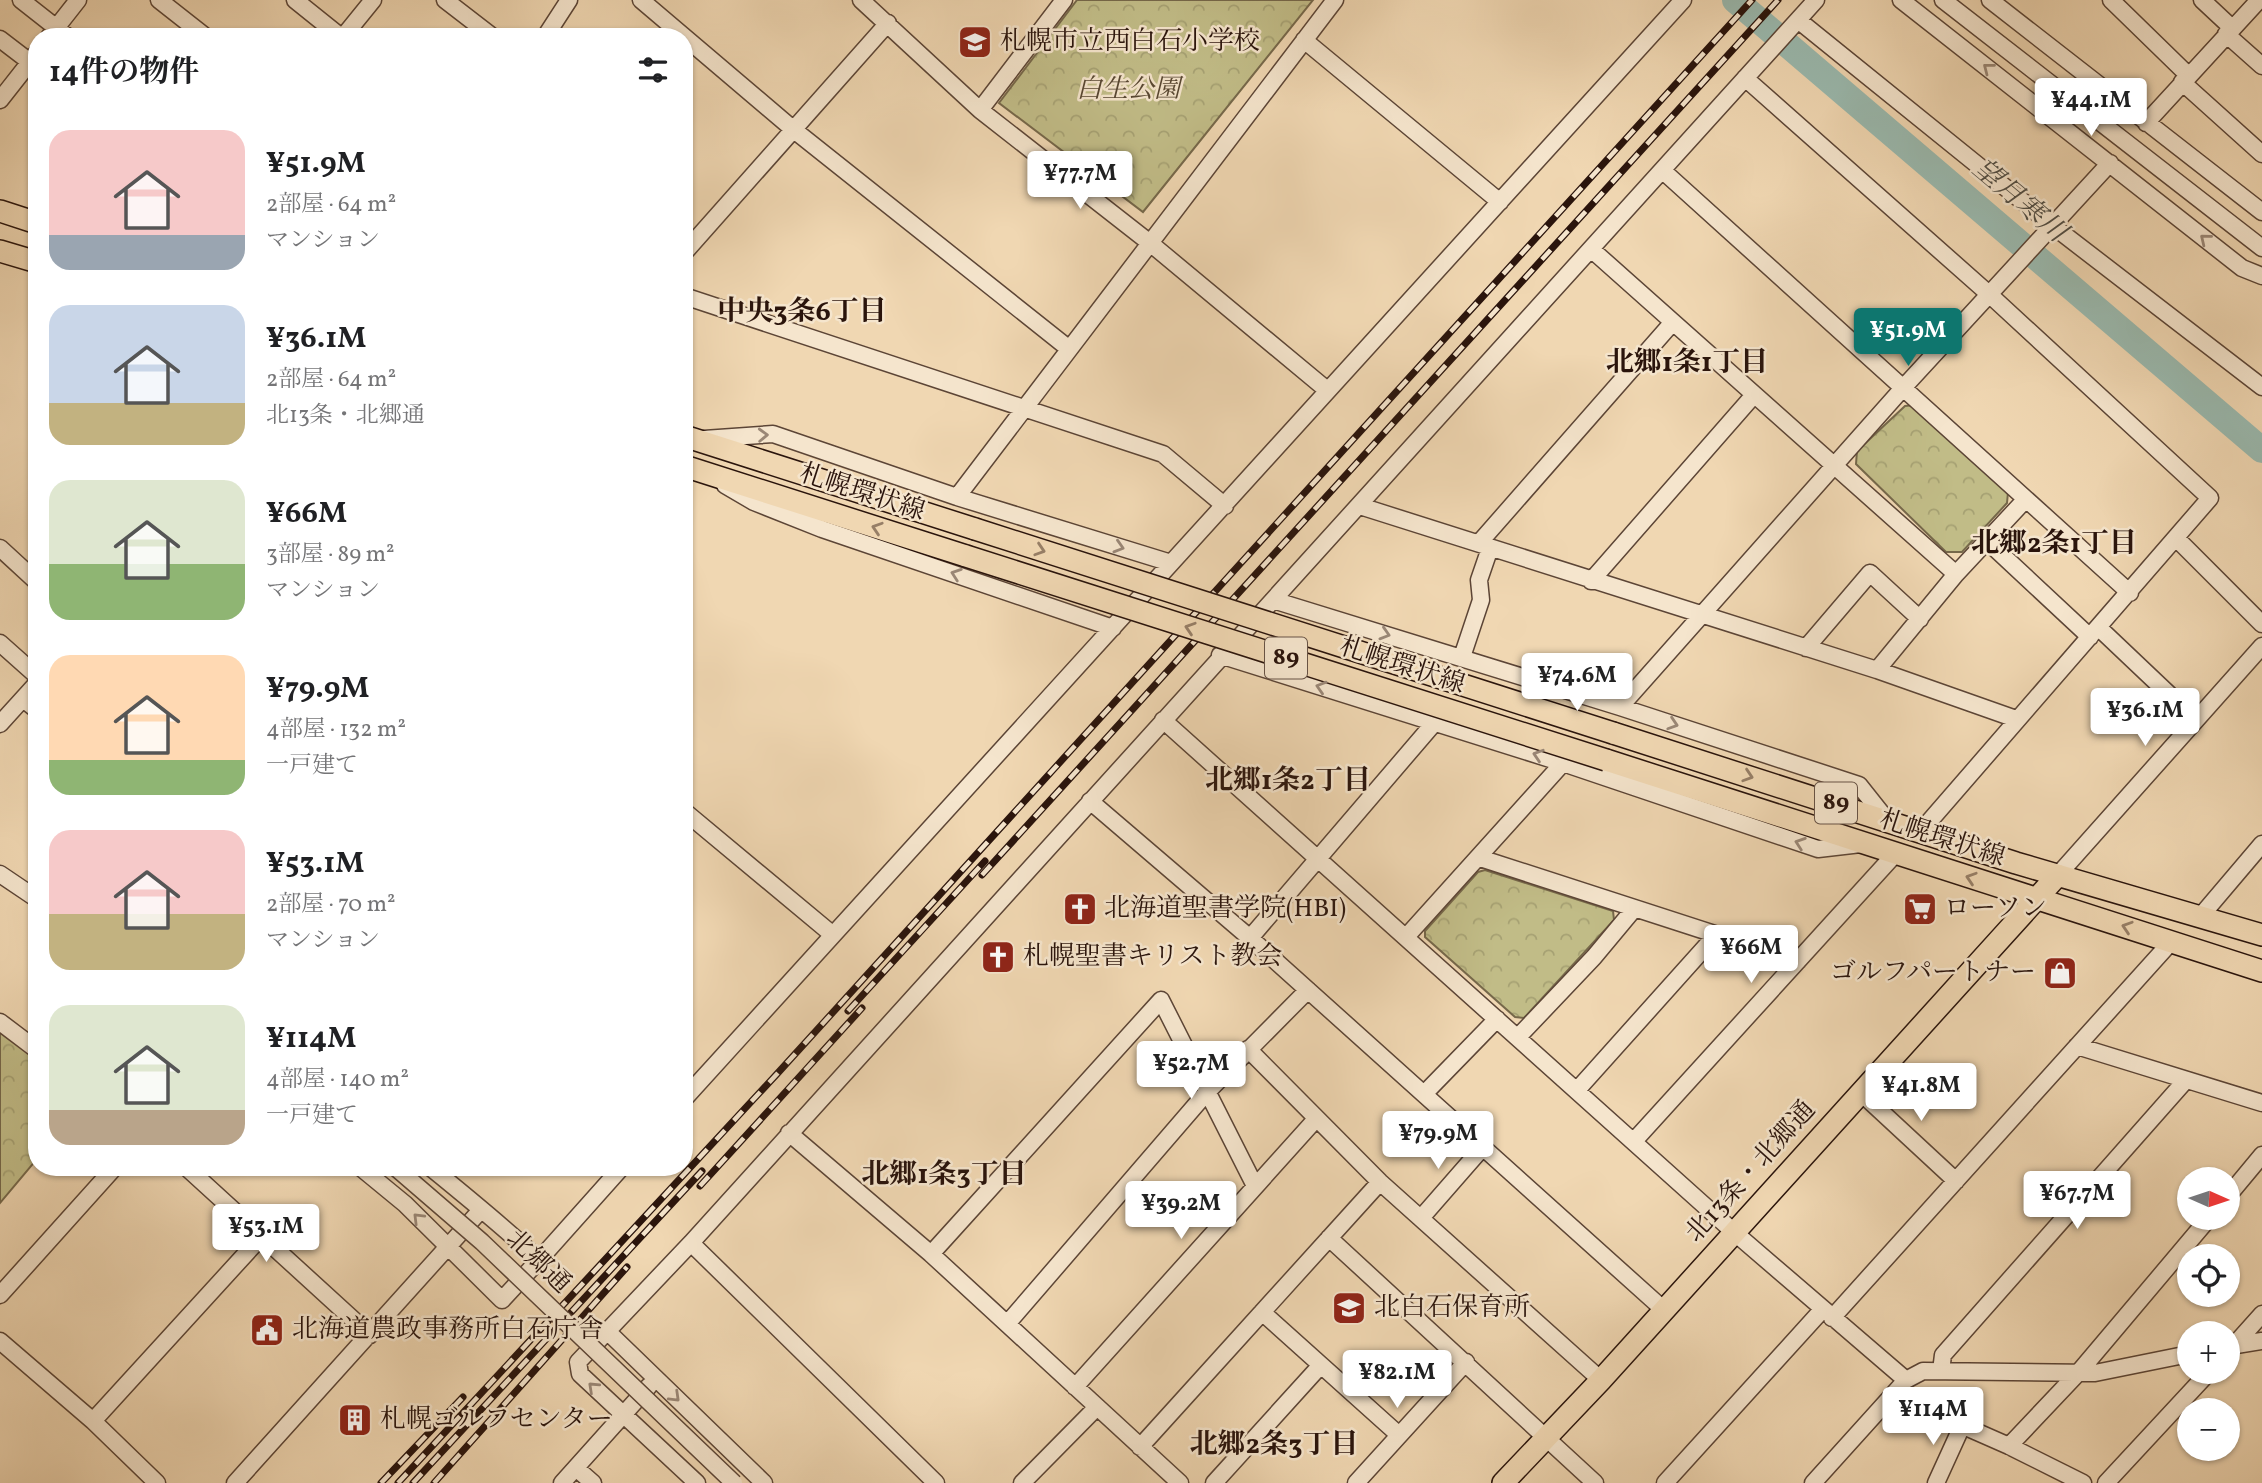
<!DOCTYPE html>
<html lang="ja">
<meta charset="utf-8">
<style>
:root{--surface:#fff;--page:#f2f2f2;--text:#202124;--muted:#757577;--accent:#0f766e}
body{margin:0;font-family:Vollkorn,"Noto Serif JP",serif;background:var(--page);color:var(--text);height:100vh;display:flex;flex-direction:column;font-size:26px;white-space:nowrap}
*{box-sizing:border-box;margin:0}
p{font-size:23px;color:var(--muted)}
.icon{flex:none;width:38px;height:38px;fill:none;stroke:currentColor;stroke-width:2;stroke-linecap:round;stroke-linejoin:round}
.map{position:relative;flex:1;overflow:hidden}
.details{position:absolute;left:28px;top:28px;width:665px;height:1148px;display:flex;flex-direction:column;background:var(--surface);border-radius:28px;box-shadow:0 2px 5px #0004}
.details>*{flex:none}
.needle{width:46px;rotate:93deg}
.tools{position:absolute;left:2177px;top:1167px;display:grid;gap:14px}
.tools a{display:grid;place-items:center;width:63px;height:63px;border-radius:50%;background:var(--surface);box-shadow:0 2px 5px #0004;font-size:35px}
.price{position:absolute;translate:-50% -60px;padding:0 16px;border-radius:7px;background:#fff;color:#222;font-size:23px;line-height:46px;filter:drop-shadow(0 2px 4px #0008)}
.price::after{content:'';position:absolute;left:50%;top:42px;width:21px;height:16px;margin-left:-10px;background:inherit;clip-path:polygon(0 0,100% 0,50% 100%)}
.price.on{background:var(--accent);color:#fff}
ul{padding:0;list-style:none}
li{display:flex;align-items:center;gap:21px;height:175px;padding:0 21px}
li span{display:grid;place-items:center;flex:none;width:196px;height:140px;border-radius:21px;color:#555}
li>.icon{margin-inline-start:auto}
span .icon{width:84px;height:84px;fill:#fffc;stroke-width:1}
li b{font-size:30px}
h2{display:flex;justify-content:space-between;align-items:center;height:84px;padding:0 21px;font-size:30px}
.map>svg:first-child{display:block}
.park{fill:url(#park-crowns);stroke:#76684a;stroke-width:2}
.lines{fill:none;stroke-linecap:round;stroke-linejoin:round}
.river{stroke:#9ab9ae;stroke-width:26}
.minor-casing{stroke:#5c4536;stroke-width:19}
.major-casing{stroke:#2a140c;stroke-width:24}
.minor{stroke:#f5e5cd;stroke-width:16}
.major{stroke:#f0d7b2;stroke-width:21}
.rail-casing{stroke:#2a140c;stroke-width:7}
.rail{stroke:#f5e5cd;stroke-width:4.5;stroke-dasharray:13;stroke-linecap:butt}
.minor-bridge-casing{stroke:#5c4536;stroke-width:19;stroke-linecap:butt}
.major-bridge-casing{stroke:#2a140c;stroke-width:24;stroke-linecap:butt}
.minor-bridge{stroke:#f5e5cd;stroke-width:16}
.major-bridge{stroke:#f0d7b2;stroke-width:21}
.oneway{stroke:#9a8776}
.oneway2{stroke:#977f67}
.labels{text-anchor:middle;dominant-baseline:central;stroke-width:5;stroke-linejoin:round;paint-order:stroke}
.shield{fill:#f5e5cd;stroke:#675346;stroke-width:2}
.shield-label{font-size:24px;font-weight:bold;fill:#2a140c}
.poi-label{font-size:26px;fill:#2a140c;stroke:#f5e5cd;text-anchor:start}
.park-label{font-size:26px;font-style:italic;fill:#574631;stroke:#f5e5cd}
.street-label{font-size:26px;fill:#2a140c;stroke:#f5e5cd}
.water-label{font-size:28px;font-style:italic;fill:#514e45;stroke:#f5e5cd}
.neighbourhood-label{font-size:28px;font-weight:bold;fill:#2a140c;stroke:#f5e5cd}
</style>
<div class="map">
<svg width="2262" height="1483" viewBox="0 0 2262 1483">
<defs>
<pattern id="park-crowns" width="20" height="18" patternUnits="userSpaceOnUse" patternTransform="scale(1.75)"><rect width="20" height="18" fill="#c1bc87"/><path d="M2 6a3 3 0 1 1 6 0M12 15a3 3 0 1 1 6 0" fill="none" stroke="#a6a173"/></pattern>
</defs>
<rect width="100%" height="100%" fill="#f0d7b2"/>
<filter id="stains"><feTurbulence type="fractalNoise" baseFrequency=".00286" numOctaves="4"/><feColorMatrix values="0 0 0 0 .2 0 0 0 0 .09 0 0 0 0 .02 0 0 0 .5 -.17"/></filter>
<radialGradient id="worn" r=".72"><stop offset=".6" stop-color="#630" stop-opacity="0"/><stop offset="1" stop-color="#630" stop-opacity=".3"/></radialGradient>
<path class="park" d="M 1077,0 L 1313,0 L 1143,212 L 999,103 Z
M 1915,405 L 2008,492 L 2007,503 L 1962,552 L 1946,552 L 1856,464 L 1857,451 L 1905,406 Z
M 1485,870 L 1613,911 L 1614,920 L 1524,1018 L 1515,1017 L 1425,937 L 1425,931 L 1478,872 Z
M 0,1030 L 37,1057 L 37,1159 L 0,1203 Z"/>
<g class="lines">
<path class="river" d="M 1735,0 L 2262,450"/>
<g class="minor-casing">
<path id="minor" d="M 21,0 L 68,37
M 159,0 L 206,37
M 295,0 L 341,37
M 445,0 L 493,37
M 641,0 L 794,130 L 1068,348
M 861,0 L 980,110 L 1150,243 L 1327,390
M 1901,0 L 2242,268 L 2262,276
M 1943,0 L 2262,248
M 1990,0 L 2262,212
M 2111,0 L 2188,75
M 2202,0 L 2232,28
M 1798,20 L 2053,226 L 2262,387
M 2226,34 L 2262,66
M 49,37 L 78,0
M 343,37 L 373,0
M 545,37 L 569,0
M 0,39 L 30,62
M 1304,40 L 1500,202
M 1745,78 L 1990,295 L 2210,498 L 1921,831
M 2182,82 L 2262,154
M 0,100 L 37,53
M 980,110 L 1064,0
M 2146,123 L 2259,0
M 1662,170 L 2130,593
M 1591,249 L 1956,574
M 684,253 L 888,23
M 684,296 L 1163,454 L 1225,506
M 704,439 L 773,434 L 957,497 L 1171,563
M 725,485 L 754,502 L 822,529 L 1113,628
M 957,497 L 1335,0
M 1360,506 L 1877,670 L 2016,719
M 2176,538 L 2262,624
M 1986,540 L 2090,637
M 1479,543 L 1673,322
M 0,548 L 37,582
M 1591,581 L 1753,396
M 1273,600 L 1620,707 L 1859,785 L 1886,819
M 2098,627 L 2195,719
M 0,643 L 37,676
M 1806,648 L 1870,573 L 1920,619
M 1220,655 L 1563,763 L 1818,849 L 1861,844
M 1462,657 L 1481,600 L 1479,580 L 1490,548
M 1877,670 L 1956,574 L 2025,500
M 23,699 L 37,710
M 1620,707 L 1903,388 L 2110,163
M 1163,720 L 1735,1233 L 1906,1380
M 0,724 L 37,683
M 1090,801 L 1250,938 L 1664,1310
M 684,811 L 833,935
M 1480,858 L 1798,961
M 0,874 L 37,899
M 2058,875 L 2262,646
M 2200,917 L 2262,844
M 1406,937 L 1563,763
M 1250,938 L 1435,722
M 0,1022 L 37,1050
M 1518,1037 L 1594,957 L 1634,909
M 2077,1046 L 2262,1103
M 1248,1049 L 1380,1182 L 1601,1380
M 1578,1089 L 1716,935
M 1860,1092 L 1956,1181
M 1424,1094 L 1497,1019
M 684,1099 L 1683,0
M 789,1133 L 931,1254 L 1180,1483
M 1634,1141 L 1896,853
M 186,1167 L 370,1335
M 360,1167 L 405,1204 L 502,1300 L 539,1260 C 504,1227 467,1197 430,1167
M 2228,1196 L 2262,1155
M 1421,1218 L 1483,1147
M 1329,1238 L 1595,1483
M 691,1243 L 936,1483
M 931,1254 L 1161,1000 L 1255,1186
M 539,1260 L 622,1167
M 0,1295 L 115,1167
M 1262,1312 L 1399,1435
M 1832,1318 L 2171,942
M 1007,1324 L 1207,1092 L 1308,990
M 608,1332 L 764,1483
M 0,1341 L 93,1421 L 157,1483
M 2230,1346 L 2262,1341
M 2228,1352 L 2262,1314
M 1941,1371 L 1943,1355 L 2186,1080
M 1075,1387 L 1316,1119
M 1893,1395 L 2009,1446 L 2083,1483
M 93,1421 L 262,1236
M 2009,1446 L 2079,1372 L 2209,1218
M 1140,1447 L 1380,1182
M 576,1468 L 593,1483
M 235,1483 L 480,1211
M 562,1483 L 649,1386
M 697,1483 L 580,1374 L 578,1362 L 691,1243 L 1816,0
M 1022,1483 L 1097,1407
M 1214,1483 L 1321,1365
M 1356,1483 L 1466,1362
M 1665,1483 L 1823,1309
M 1813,1483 L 1906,1380 L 1923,1371 L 2095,1373 L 2189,1354
M 1936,1483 L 1962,1426
M 2106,1483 L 2209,1372"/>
</g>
<g class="major-casing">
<path id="major" d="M 0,211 L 37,223
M 0,251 L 37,262
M 684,436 L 975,529
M 684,466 L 966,556
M 1613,733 L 2016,863 L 2262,935
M 1606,760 L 2262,971
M 1503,1483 L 1601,1380 L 2058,875"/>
</g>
<use href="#minor" class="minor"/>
<use href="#major" class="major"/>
<g class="rail-casing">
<path id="rail" d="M 982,875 L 1778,0
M 848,1011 L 985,861
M 700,1186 L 862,1008
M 381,1483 L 463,1397
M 398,1483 L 776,1075 L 1752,0
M 413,1483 L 702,1171
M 434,1483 L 627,1267"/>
</g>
<use href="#rail" class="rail"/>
<g class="minor-bridge-casing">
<path id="minor-bridge" d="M 395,1167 L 482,1242 L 734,1483"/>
</g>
<g class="major-bridge-casing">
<path id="major-bridge" d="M 975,529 L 1613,733
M 966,556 L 1606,760"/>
</g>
<use href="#minor-bridge" class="minor-bridge"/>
<use href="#major-bridge" class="major-bridge"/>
</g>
<defs><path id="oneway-chevron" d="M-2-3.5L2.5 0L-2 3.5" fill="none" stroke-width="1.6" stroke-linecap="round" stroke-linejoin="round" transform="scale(1.75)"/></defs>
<g class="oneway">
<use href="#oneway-chevron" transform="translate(1988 68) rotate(-142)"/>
<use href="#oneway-chevron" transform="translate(2205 239) rotate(-141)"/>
<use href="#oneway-chevron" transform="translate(763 435) rotate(-2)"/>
<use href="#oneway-chevron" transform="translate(1119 547) rotate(17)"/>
<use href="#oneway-chevron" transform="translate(956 574) rotate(-161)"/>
<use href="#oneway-chevron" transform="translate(1385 634) rotate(17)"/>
<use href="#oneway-chevron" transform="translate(1321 687) rotate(-163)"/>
<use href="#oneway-chevron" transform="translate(1673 724) rotate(18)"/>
<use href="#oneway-chevron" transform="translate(1538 755) rotate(-162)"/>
<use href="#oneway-chevron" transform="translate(1800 843) rotate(-161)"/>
<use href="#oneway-chevron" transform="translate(418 1218) rotate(-135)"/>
<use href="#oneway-chevron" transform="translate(593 1387) rotate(-137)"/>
<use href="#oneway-chevron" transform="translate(675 1397) rotate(44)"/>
</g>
<g class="oneway2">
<use href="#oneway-chevron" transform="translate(877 528) rotate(-162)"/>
<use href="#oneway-chevron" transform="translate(1040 550) rotate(18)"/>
<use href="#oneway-chevron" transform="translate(1190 628) rotate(-162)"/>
<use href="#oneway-chevron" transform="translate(1748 776) rotate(18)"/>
<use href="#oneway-chevron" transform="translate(1971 878) rotate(-162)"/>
<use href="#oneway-chevron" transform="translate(2127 927) rotate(-162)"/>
</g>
<defs>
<g id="school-square" transform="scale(1.75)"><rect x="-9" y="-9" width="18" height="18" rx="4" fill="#8f2418" stroke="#f5e5cd"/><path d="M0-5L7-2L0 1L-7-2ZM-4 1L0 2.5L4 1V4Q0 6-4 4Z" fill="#fff"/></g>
<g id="church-square" transform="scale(1.75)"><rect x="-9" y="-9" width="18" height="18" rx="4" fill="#8f2418" stroke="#f5e5cd"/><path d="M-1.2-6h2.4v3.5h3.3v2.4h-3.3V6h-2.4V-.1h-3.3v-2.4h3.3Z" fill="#fff"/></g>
<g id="supermarket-square" transform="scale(1.75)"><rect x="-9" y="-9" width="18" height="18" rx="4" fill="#8f2418" stroke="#f5e5cd"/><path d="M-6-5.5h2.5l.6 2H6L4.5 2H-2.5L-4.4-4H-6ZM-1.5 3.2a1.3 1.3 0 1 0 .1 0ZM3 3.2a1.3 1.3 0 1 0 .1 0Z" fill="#fff"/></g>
<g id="shop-square" transform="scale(1.75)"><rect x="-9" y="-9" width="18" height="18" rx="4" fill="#8f2418" stroke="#f5e5cd"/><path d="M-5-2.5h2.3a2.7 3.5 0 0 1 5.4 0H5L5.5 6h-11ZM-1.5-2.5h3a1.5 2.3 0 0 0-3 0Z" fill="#fff"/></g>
<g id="civic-square" transform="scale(1.75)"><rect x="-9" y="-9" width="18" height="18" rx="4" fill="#8f2418" stroke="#f5e5cd"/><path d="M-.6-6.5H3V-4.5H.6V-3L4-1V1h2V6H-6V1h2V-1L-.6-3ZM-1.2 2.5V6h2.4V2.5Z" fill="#fff"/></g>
<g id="building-square" transform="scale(1.75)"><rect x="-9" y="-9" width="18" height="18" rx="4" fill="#8f2418" stroke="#f5e5cd"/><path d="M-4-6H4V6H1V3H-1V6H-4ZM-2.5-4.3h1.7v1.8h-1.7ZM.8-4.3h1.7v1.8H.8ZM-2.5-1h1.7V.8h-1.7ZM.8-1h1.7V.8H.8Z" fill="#fff"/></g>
</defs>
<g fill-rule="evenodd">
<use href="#school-square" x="975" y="42"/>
<use href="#church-square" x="1080" y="909"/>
<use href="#supermarket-square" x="1920" y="909"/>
<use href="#church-square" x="998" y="957"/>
<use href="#shop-square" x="2060" y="973"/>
<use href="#school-square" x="1349" y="1308"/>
<use href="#civic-square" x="267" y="1330"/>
<use href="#building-square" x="355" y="1420"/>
</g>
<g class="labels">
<g class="shield">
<rect x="1265" y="637.5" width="42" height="41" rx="5"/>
<rect x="1815" y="782.5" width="42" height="41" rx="5"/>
</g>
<g class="shield-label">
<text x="1286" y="658">89</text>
<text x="1836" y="803">89</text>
</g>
<g class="poi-label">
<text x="1000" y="42">札幌市立西白石小学校</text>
<text x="1104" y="909">北海道聖書学院(HBI)</text>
<text x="1944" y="909">ローソン</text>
<text x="1023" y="957">札幌聖書キリスト教会</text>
<text x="2036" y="973" text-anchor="end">ゴルフパートナー</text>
<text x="1374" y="1308">北白石保育所</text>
<text x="292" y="1330">北海道農政事務所白石庁舎</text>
<text x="380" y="1420">札幌ゴルフセンター</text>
</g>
<g class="park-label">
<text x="1128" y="90">白生公園</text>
</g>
<g class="street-label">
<text transform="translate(862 493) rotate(18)">札幌環状線</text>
<text transform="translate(1402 666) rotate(18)">札幌環状線</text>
<text transform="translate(1942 839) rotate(18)">札幌環状線</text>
<text transform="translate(1751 1172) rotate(-48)">北13条・北郷通</text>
<text transform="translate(538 1262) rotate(44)">北郷通</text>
</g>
<g class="water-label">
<text transform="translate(2019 201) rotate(40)">望月寒川</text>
</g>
<g class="neighbourhood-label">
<text x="802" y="312">中央3条6丁目</text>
<text x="1687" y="363">北郷1条1丁目</text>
<text x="2054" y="544">北郷2条1丁目</text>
<text x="1288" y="781">北郷1条2丁目</text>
<text x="944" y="1175">北郷1条3丁目</text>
<text x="1274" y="1445">北郷2条3丁目</text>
</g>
</g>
<rect width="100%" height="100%" filter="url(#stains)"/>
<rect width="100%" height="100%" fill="url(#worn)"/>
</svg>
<div class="tools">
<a><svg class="needle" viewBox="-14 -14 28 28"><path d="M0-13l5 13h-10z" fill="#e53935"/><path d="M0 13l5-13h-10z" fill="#757577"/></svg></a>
<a><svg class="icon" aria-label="locate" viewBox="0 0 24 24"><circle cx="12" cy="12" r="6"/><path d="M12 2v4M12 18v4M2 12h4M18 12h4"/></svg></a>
<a>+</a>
<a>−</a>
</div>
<b class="price" style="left:2091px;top:138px">¥44.1M</b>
<b class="price" style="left:1080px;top:211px">¥77.7M</b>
<b class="price on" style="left:1908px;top:368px">¥51.9M</b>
<b class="price" style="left:1577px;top:713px">¥74.6M</b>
<b class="price" style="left:2145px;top:748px">¥36.1M</b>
<b class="price" style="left:1751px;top:985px">¥66M</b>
<b class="price" style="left:1191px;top:1101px">¥52.7M</b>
<b class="price" style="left:1921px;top:1123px">¥41.8M</b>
<b class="price" style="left:1438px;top:1171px">¥79.9M</b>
<b class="price" style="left:2077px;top:1231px">¥67.7M</b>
<b class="price" style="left:1181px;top:1241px">¥39.2M</b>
<b class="price" style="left:266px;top:1264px">¥53.1M</b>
<b class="price" style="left:1397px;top:1410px">¥82.1M</b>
<b class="price" style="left:1933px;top:1447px">¥114M</b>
<section class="details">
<h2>14件の物件<svg class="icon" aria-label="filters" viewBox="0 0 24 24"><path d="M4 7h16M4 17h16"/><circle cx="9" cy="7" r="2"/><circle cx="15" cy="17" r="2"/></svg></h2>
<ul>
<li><span style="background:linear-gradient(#f6c9c9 75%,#9aa5b1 0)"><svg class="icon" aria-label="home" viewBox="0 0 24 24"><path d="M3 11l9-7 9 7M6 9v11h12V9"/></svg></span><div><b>¥51.9M</b><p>2部屋 · 64 m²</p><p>マンション</p></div></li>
<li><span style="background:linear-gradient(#c9d6e8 70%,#c2b280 0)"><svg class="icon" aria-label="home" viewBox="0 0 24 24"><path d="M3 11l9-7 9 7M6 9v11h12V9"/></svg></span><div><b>¥36.1M</b><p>2部屋 · 64 m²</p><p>北13条・北郷通</p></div></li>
<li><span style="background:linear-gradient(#dfe7d0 60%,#8fb573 0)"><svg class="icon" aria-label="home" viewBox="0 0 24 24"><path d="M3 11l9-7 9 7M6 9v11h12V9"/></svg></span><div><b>¥66M</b><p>3部屋 · 89 m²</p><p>マンション</p></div></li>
<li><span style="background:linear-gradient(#ffd9b3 75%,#8fb573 0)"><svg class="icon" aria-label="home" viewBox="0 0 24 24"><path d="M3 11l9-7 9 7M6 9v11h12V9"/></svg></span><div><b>¥79.9M</b><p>4部屋 · 132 m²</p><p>一戸建て</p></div></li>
<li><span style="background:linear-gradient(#f6c9c9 60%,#c2b280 0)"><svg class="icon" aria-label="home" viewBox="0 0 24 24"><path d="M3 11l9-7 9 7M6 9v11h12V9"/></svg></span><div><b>¥53.1M</b><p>2部屋 · 70 m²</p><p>マンション</p></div></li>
<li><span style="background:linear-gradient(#dfe7d0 75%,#b9a48a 0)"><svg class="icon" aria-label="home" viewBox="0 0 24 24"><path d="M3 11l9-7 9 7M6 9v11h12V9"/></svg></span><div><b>¥114M</b><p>4部屋 · 140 m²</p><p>一戸建て</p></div></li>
</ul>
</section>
</div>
